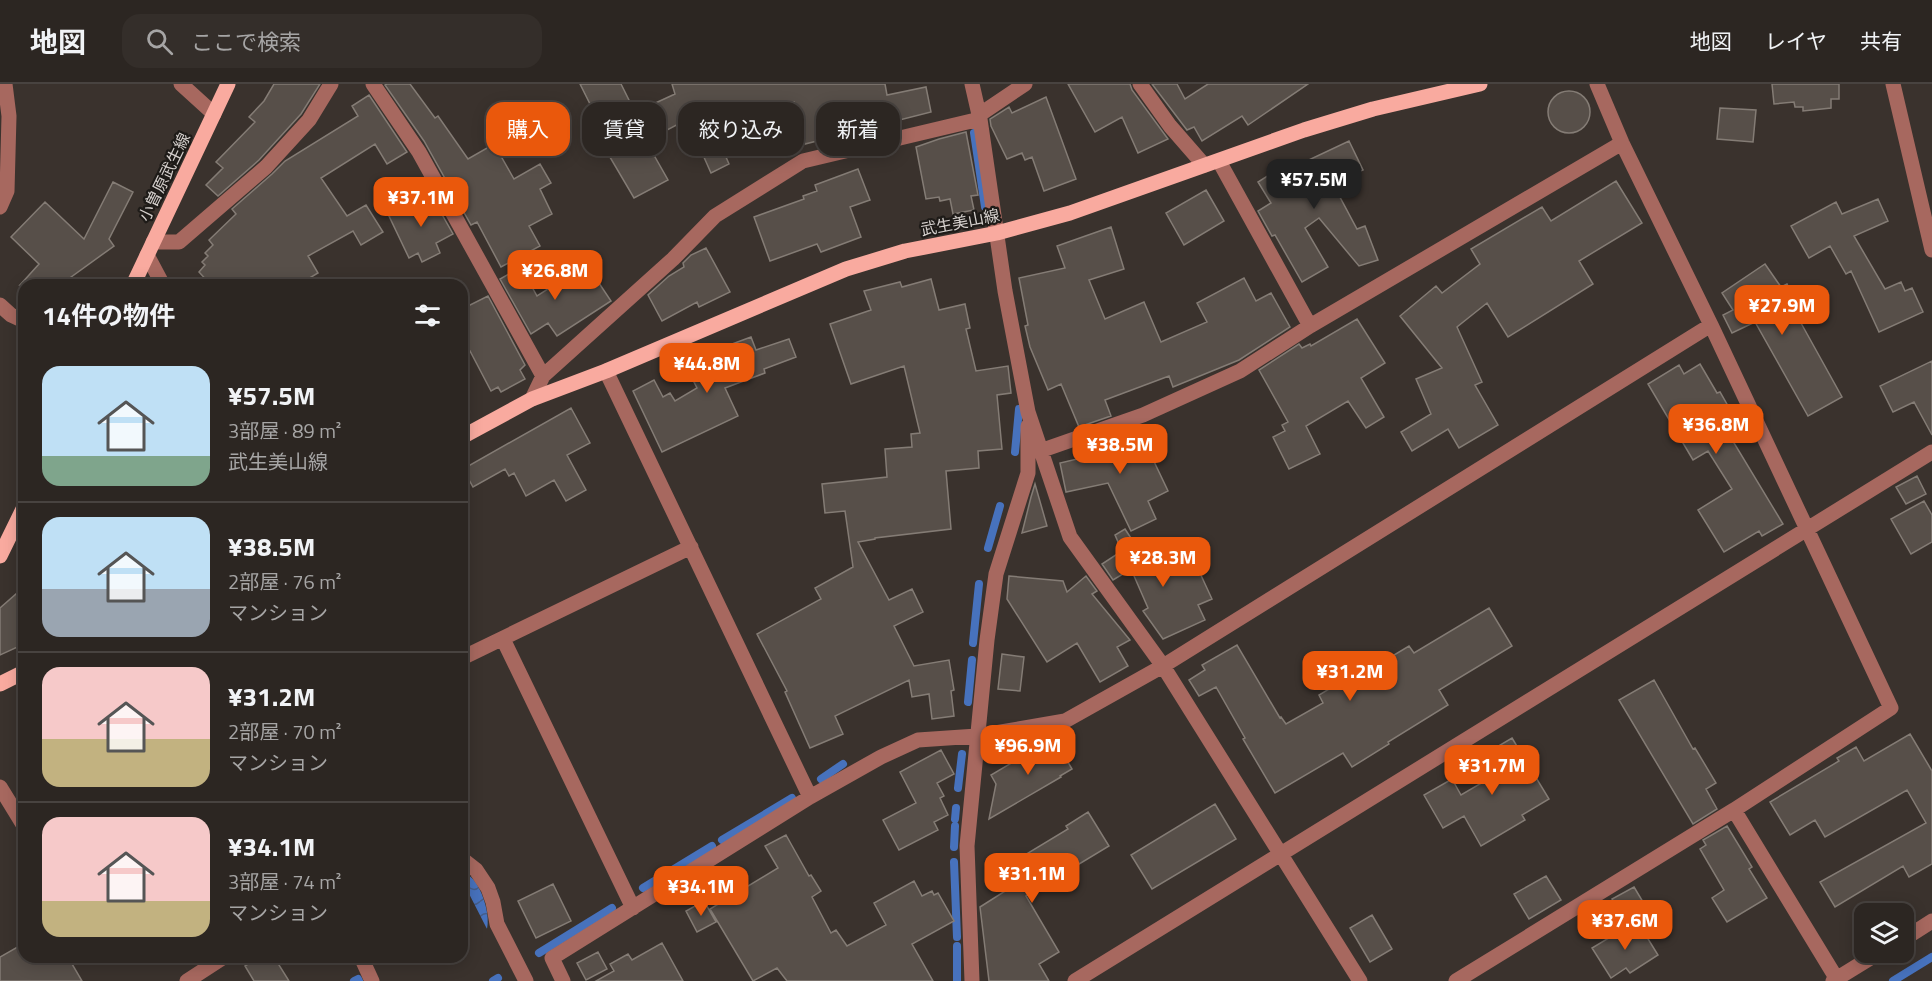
<!DOCTYPE html>
<html lang="ja">
<meta charset="utf-8">
<style>
:root{--surface:#2c2622;--page:#342e2a;--text:#f1f3f6;--muted:#a6a5a5;--line:#484340;--accent:#ea580c}
body{margin:0;font-family:"Titillium Web","Noto Sans JP",sans-serif;background:var(--page);color:var(--text);height:100vh;display:flex;flex-direction:column;font-size:22px;white-space:nowrap}
*{box-sizing:border-box;margin:0}
p{font-size:20px;color:var(--muted)}
.icon{flex:none;width:33px;height:33px;fill:none;stroke:currentColor;stroke-width:2;stroke-linecap:round;stroke-linejoin:round}
.map{position:relative;flex:1;overflow:hidden}
.details{position:absolute;left:18px;top:195px;width:450px;height:684px;display:flex;flex-direction:column;background:var(--surface);border-radius:18px;box-shadow:0 3px 15px #0003,0 0 0 2px var(--line)}
.details>*{flex:none}
.top-card{position:absolute;left:486px;top:18px;width:570px;height:54px;display:flex;gap:12px}
.buttons{position:absolute;left:1854px;top:819px;display:grid;gap:12px}
.buttons a{display:grid;place-items:center;width:60px;height:60px;border-radius:12px;background:var(--surface);box-shadow:0 3px 15px #0003,0 0 0 2px var(--line);font-size:30px}
.price{position:absolute;translate:-50% -51px;padding:0 14px;border-radius:12px;background:var(--accent);color:#fff;font-size:20px;line-height:39px;filter:drop-shadow(0 2px 3px #0008)}
.price::after{content:'';position:absolute;left:50%;top:36px;width:18px;height:14px;margin-left:-9px;background:inherit;clip-path:polygon(0 0,100% 0,50% 100%)}
.price.current{background:#222;color:#fff}
ul{padding:0;list-style:none}
li{display:flex;align-items:center;gap:18px;height:150px;padding:0 24px}
li+li{border-top:2px solid var(--line)}
li span{display:grid;place-items:center;flex:none;width:168px;height:120px;border-radius:18px;color:#555}
li>.icon{margin-inline-start:auto}
span .icon{width:72px;height:72px;fill:#fffc;stroke-width:1}
li b{font-size:26px}
h2{display:flex;justify-content:space-between;align-items:center;height:72px;padding:0 24px;font-size:26px}
.tag{padding:0 21px;border-radius:18px;background:var(--surface);box-shadow:0 3px 15px #0003,0 0 0 2px var(--line);font-size:21px;line-height:54px}
.tag.current{background:var(--accent);color:#fff}
header{display:flex;align-items:center;gap:36px;box-sizing:border-box;height:84px;padding:0 30px;background:var(--surface);border-bottom:2px solid var(--line)}
header strong{font-size:28px}
nav{display:flex;gap:33px;margin-inline-start:auto;font-size:21px}
.search{width:420px;height:54px;background:var(--page);display:flex;align-items:center;gap:15px;box-sizing:border-box;padding:0 21px;border-radius:18px;color:var(--muted);font-size:22px}
.map>svg:first-child{display:block}
.water{fill:url(#water-waves)}
.lines{fill:none;stroke-linecap:round;stroke-linejoin:round}
.stream{stroke:#4772bd;stroke-width:8}
.building{fill:#574f49;stroke:#847c75;stroke-width:1.5}
.minor{stroke:#a7685f;stroke-width:15}
.major{stroke:#f9aa9f;stroke-width:15}
.labels{text-anchor:middle;dominant-baseline:central;stroke-width:4.5;stroke-linejoin:round;paint-order:stroke}
.street-label{font-size:16px;fill:#d5d0cd;stroke:#1e1b18}
</style>
<header>
<strong>地図</strong>
<div class="search"><svg class="icon" aria-label="search" viewBox="0 0 24 24"><circle cx="10" cy="10" r="6"/><path d="M15 15l6 6"/></svg>ここで検索</div>
<nav><a>地図</a><a>レイヤ</a><a>共有</a></nav>
</header>
<div class="map">
<svg width="1932" height="897" viewBox="0 0 1932 897">
<defs>
<pattern id="water-waves" width="16" height="10" patternUnits="userSpaceOnUse" patternTransform="scale(1.5)"><rect width="16" height="10" fill="#4772bd"/><path d="M0 5q4-4 8 0t8 0" fill="none" stroke="#445d8a"/></pattern>
</defs>
<rect width="100%" height="100%" fill="#3a322d"/>
<path class="water" d="M 462,786 C 467,790 473,794 476,799 C 484,811 490,832 487,845 L 462,796 Z"/>
<g class="lines">
<path class="stream" d="M 974,49 L 985,123
M 1015,368 L 1019,325
M 988,464 L 1000,422
M 973,559 L 979,500
M 968,618 L 972,576
M 821,695 L 843,680
M 958,704 L 962,670
M 955,735 L 956,724
M 722,756 L 792,714
M 954,763 L 955,742
M 954,778 L 957,853
M 643,804 L 712,762
M 957,862 L 957,897
M 539,869 L 612,824
M 354,897 L 358,895 L 359,897
M 493,897 L 498,894
M 1893,897 L 1932,873"/>
</g>
<path class="building" d="M 274,0 L 320,0 L 301,30 L 259,76 L 218,112 L 206,101 L 223,84 L 216,78 L 255,38 L 249,33 L 264,17 Z
M 387,0 L 410,0 L 435,34 L 438,32 L 468,75 L 494,60 L 514,95 L 540,80 L 551,99 L 540,105 L 552,130 L 529,142 L 540,162 L 501,183 L 477,138 L 471,141 L 424,57 L 385,1 Z
M 580,0 L 621,0 L 631,20 L 634,19 L 638,27 L 675,10 L 672,0 L 885,0 L 887,11 L 926,3 L 931,28 L 805,60 L 794,18 L 718,51 L 723,63 L 722,64 L 729,80 L 711,89 L 703,71 L 699,73 L 684,37 L 646,57 L 668,96 L 634,114 L 607,68 L 603,70 L 589,41 L 598,36 Z
M 1068,0 L 1130,0 L 1132,6 L 1168,55 L 1138,69 L 1122,33 L 1095,48 Z
M 1152,0 L 1177,0 L 1185,15 L 1208,0 L 1308,0 L 1248,41 L 1242,32 L 1202,57 L 1194,43 L 1187,46 Z
M 1772,0 L 1839,0 L 1839,15 L 1831,15 L 1831,24 L 1803,27 L 1803,23 L 1795,23 L 1794,18 L 1774,20 Z
M1548 28a21 21 0 1 1 42 0a21 21 0 1 1-42 0Z
M 369,11 L 407,68 L 387,80 L 375,60 L 321,94 L 347,132 L 366,121 L 383,148 L 361,161 L 353,147 L 308,172 L 318,189 L 298,201 L 211,201 L 199,188 L 205,181 L 202,178 L 208,172 L 205,169 L 213,161 L 209,156 L 236,130 L 232,125 L 272,90 L 285,77 L 358,32 L 352,22 Z
M 1046,13 L 1076,95 L 1044,107 L 1032,73 L 1025,76 L 1022,69 L 1007,75 L 991,42 L 990,35 L 1009,23 L 1012,29 Z
M 1720,24 L 1756,26 L 1753,58 L 1717,55 Z
M 966,48 L 978,111 L 971,112 L 974,126 L 953,130 L 950,115 L 940,117 L 939,113 L 926,115 L 916,63 L 939,55 Z
M 1349,57 L 1363,86 L 1333,100 L 1357,145 L 1365,142 L 1378,176 L 1359,182 L 1319,134 L 1305,144 L 1328,183 L 1302,198 L 1275,151 L 1272,152 L 1258,127 L 1271,119 L 1258,98 L 1291,77 L 1294,83 Z
M 858,85 L 870,116 L 850,123 L 861,153 L 821,168 L 817,160 L 770,177 L 754,133 L 804,115 L 803,112 L 817,107 L 815,101 Z
M 1616,97 L 1642,139 L 1579,177 L 1593,200 L 1508,253 L 1487,219 L 1457,243 L 1482,298 L 1475,301 L 1498,341 L 1459,364 L 1448,345 L 1412,367 L 1401,348 L 1431,330 L 1416,295 L 1442,284 L 1400,232 L 1436,202 L 1442,209 L 1480,180 L 1471,165 L 1542,123 L 1551,137 Z
M 113,98 L 133,108 L 109,155 L 114,162 L 60,201 L 20,201 L 39,180 L 11,153 L 45,118 L 84,155 Z
M 1206,106 L 1224,137 L 1184,161 L 1166,129 Z
M 431,111 L 453,150 L 436,159 L 440,169 L 422,178 L 418,169 L 409,174 L 389,132 Z
M 1878,115 L 1888,137 L 1854,152 L 1885,205 L 1901,198 L 1905,207 L 1912,204 L 1923,228 L 1879,248 L 1851,187 L 1846,190 L 1830,162 L 1809,174 L 1791,142 L 1836,118 L 1842,130 Z
M 1111,143 L 1124,185 L 1089,196 L 1105,235 L 1144,218 L 1161,258 L 1207,238 L 1197,219 L 1244,194 L 1256,217 L 1271,209 L 1290,243 L 1239,276 L 1173,303 L 1169,292 L 1105,316 L 1111,332 L 1079,343 L 1061,300 L 1048,306 L 1030,263 L 1025,242 L 1028,241 L 1019,194 L 1065,184 L 1057,162 Z
M 706,164 L 730,208 L 699,223 L 697,218 L 662,237 L 648,211 L 669,192 L 684,183 L 683,179 L 691,171 Z
M 1765,180 L 1781,203 L 1787,200 L 1796,219 L 1791,221 L 1842,313 L 1808,332 L 1755,238 L 1732,249 L 1723,231 L 1733,226 L 1722,209 Z
M 521,183 L 537,212 L 570,191 L 576,201 L 593,190 L 611,217 L 557,252 L 548,239 L 531,250 L 500,195 Z
M 931,195 L 939,226 L 965,220 L 970,244 L 966,245 L 976,287 L 1008,282 L 1011,309 L 997,311 L 1002,365 L 978,367 L 979,384 L 946,387 L 951,445 L 875,454 L 875,455 L 858,458 L 889,516 L 912,505 L 923,528 L 894,542 L 914,582 L 949,576 L 954,606 L 951,607 L 954,632 L 932,635 L 929,610 L 912,613 L 909,596 L 835,632 L 843,650 L 810,664 L 785,608 L 787,607 L 757,550 L 821,515 L 815,504 L 853,483 L 845,427 L 825,429 L 822,400 L 887,393 L 885,365 L 912,363 L 911,350 L 920,349 L 904,282 L 851,300 L 830,240 L 871,226 L 864,207 L 900,198 L 902,203 Z
M 488,212 L 525,281 L 520,286 L 525,295 L 501,308 L 498,303 L 491,307 L 470,267 L 462,271 L 462,225 Z
M 1357,235 L 1385,279 L 1361,294 L 1384,333 L 1366,344 L 1348,317 L 1306,342 L 1320,370 L 1289,385 L 1273,353 L 1285,347 L 1282,341 L 1288,338 L 1259,286 L 1299,260 L 1302,264 L 1310,260 L 1311,262 Z
M 751,253 L 756,266 L 789,255 L 796,273 L 764,285 L 765,289 L 725,304 L 738,332 L 662,368 L 633,307 L 654,296 L 663,313 L 670,309 L 675,317 L 697,304 L 694,298 L 724,284 L 716,266 Z
M 1932,277 L 1932,351 L 1914,318 L 1893,328 L 1880,302 Z
M 1700,280 L 1717,309 L 1720,308 L 1736,336 L 1727,341 L 1734,352 L 1731,354 L 1783,440 L 1762,452 L 1759,447 L 1724,468 L 1698,426 L 1732,405 L 1708,367 L 1693,376 L 1648,300 L 1679,281 L 1684,290 Z
M 571,324 L 590,359 L 567,371 L 586,406 L 566,417 L 554,396 L 526,412 L 514,389 L 509,392 L 505,385 L 473,403 L 463,385 Z
M 1139,346 L 1168,407 L 1148,417 L 1156,435 L 1131,447 L 1108,399 L 1066,408 L 1060,379 L 1090,372 L 1086,361 L 1118,350 L 1120,354 Z
M 1917,392 L 1926,410 L 1906,420 L 1896,403 Z
M 1035,400 L 1047,442 L 1022,449 L 1031,413 Z
M 1924,417 L 1932,431 L 1932,458 L 1911,470 L 1891,435 Z
M 1125,445 L 1155,491 L 1193,474 L 1212,515 L 1198,521 L 1205,536 L 1163,555 L 1143,527 L 1148,524 L 1131,485 L 1113,496 L 1102,480 L 1122,467 L 1115,451 Z
M 1009,492 L 1063,497 L 1067,508 L 1086,492 L 1097,507 L 1092,510 L 1130,556 L 1117,563 L 1128,582 L 1100,598 L 1077,559 L 1047,578 L 1007,515 Z
M 24,503 L 24,560 L 0,571 L 0,524 Z
M 1489,524 L 1512,562 L 1439,606 L 1448,621 L 1388,658 L 1389,660 L 1352,683 L 1343,669 L 1275,709 L 1243,655 L 1245,654 L 1216,603 L 1199,612 L 1189,596 L 1205,586 L 1202,581 L 1237,561 L 1280,634 L 1281,633 L 1286,640 L 1323,619 L 1319,611 L 1349,593 L 1351,597 L 1409,562 L 1414,569 Z
M 1002,570 L 1024,573 L 1020,607 L 998,605 Z
M 1654,596 L 1693,665 L 1695,664 L 1716,699 L 1706,705 L 1717,725 L 1693,740 L 1619,616 Z
M 1910,650 L 1932,687 L 1932,780 L 1909,793 L 1903,782 L 1835,823 L 1820,798 L 1926,739 L 1907,706 L 1825,753 L 1815,736 L 1790,751 L 1770,718 L 1839,677 L 1837,674 L 1856,663 L 1864,677 Z
M 1054,654 L 1072,685 L 1060,692 L 1061,693 L 989,735 L 996,700 L 991,691 Z
M 1512,654 L 1549,715 L 1522,731 L 1525,736 L 1481,762 L 1464,732 L 1443,744 L 1424,711 L 1452,695 L 1461,711 L 1497,690 L 1485,670 Z
M 941,666 L 954,690 L 937,699 L 944,712 L 940,714 L 948,731 L 934,738 L 938,746 L 899,766 L 883,736 L 916,719 L 900,688 Z
M 1215,720 L 1236,755 L 1152,805 L 1131,771 Z
M 1088,728 L 1109,762 L 1026,812 L 1059,868 L 1039,880 L 1049,897 L 989,897 L 980,823 L 1010,804 L 1000,786 L 1068,745 L 1066,742 Z
M 1727,742 L 1752,783 L 1749,785 L 1767,814 L 1727,838 L 1712,814 L 1724,806 L 1700,765 L 1706,761 L 1703,756 Z
M 786,751 L 809,792 L 811,791 L 821,807 L 812,813 L 831,849 L 836,846 L 847,862 L 886,841 L 874,819 L 914,797 L 922,812 L 932,807 L 934,811 L 938,809 L 954,837 L 912,860 L 933,897 L 787,897 L 777,884 L 753,897 L 710,825 L 778,784 L 765,762 Z
M 1546,792 L 1561,816 L 1529,835 L 1514,810 Z
M 553,800 L 571,837 L 536,854 L 518,817 Z
M 1634,803 L 1646,823 L 1624,835 L 1612,815 Z
M 704,817 L 716,838 L 697,848 L 686,827 Z
M 1372,831 L 1392,865 L 1370,878 L 1350,844 Z
M 1637,837 L 1658,871 L 1630,889 L 1626,884 L 1611,894 L 1592,864 Z
M 662,859 L 683,897 L 596,897 L 614,887 L 610,880 L 628,870 L 632,876 Z
M 21,861 L 24,866 L 24,873 L 68,873 L 82,897 L 0,897 L 0,873 Z
M 598,868 L 607,885 L 586,896 L 577,879 Z
M 259,873 L 274,873 L 289,897 L 254,897 L 245,882 Z"/>
<g class="lines">
<path class="minor" d="M 181,0 L 214,30
M 373,0 L 419,68 L 543,292
M 972,0 L 980,35 L 1005,207 L 1028,328 L 1070,453 L 1163,582 L 1360,897
M 1140,0 L 1170,42 L 1204,81
M 1597,0 L 1622,59 L 1711,241
M 1893,0 L 1932,166
M 979,31 L 1025,0
M 1219,77 L 1310,242
M 0,123 L 7,107 L 9,32 L 5,0
M 153,158 L 179,158 L 266,83 L 309,36 L 331,0
M 147,171 L 163,201
M 0,221 L 11,231 L 24,237
M 606,287 L 810,713
M 532,315 L 543,292 L 673,175 L 715,132 L 803,77 L 980,35
M 1040,367 L 1143,331 L 1240,287 L 1310,242 L 1622,59
M 503,555 L 633,824
M 462,574 L 691,463
M 0,703 L 24,742
M 1734,726 L 1838,897
M 462,775 L 476,786 L 488,804 L 493,818 L 497,840 L 526,897
M 1904,855 L 1932,837
M 361,873 L 372,897
M 187,897 L 224,873
M 563,897 L 552,874 L 810,713 L 881,673 L 918,656 L 977,652 L 1065,637 L 1163,582 L 1711,241 L 1891,624 L 1734,726 L 1456,897
M 972,897 L 967,762 L 987,556 L 996,490 L 1028,389 L 1028,342
M 1075,897 L 1932,368
M 1833,897 L 1880,868"/>
<path class="major" d="M 133,201 L 228,0
M 462,353 L 532,315 L 606,287 L 846,185 L 905,167 L 997,149 L 1070,129 L 1304,46 L 1373,25 L 1480,0
M 0,472 L 24,423
M 0,600 L 24,588"/>
</g>
<g class="labels">
<g class="street-label">
<text transform="translate(164 93) rotate(-64)">小曽原武生線</text>
<text transform="translate(960 138) rotate(-11)">武生美山線</text>
</g>
</g>
</svg>
<div class="buttons">
<a><svg class="icon" aria-label="layers" viewBox="0 0 24 24"><path d="M12 4l9 5-9 5-9-5zM3 14l9 5 9-5"/></svg></a>
</div>
<b class="price current" style="left:1314px;top:126px">¥57.5M</b>
<b class="price" style="left:421px;top:144px">¥37.1M</b>
<b class="price" style="left:555px;top:217px">¥26.8M</b>
<b class="price" style="left:1782px;top:252px">¥27.9M</b>
<b class="price" style="left:707px;top:310px">¥44.8M</b>
<b class="price" style="left:1716px;top:371px">¥36.8M</b>
<b class="price" style="left:1120px;top:391px">¥38.5M</b>
<b class="price" style="left:1163px;top:504px">¥28.3M</b>
<b class="price" style="left:1350px;top:618px">¥31.2M</b>
<b class="price" style="left:1028px;top:692px">¥96.9M</b>
<b class="price" style="left:1492px;top:712px">¥31.7M</b>
<b class="price" style="left:1032px;top:820px">¥31.1M</b>
<b class="price" style="left:701px;top:833px">¥34.1M</b>
<b class="price" style="left:1625px;top:867px">¥37.6M</b>
<div class="top-card">
<a class="tag current">購入</a>
<a class="tag">賃貸</a>
<a class="tag">絞り込み</a>
<a class="tag">新着</a>
</div>
<section class="details">
<h2>14件の物件<svg class="icon" aria-label="filters" viewBox="0 0 24 24"><path d="M4 7h16M4 17h16"/><circle cx="9" cy="7" r="2"/><circle cx="15" cy="17" r="2"/></svg></h2>
<ul>
<li><span style="background:linear-gradient(#bfe0f5 75%,#7fa58c 0)"><svg class="icon" aria-label="home" viewBox="0 0 24 24"><path d="M3 11l9-7 9 7M6 9v11h12V9"/></svg></span><div><b>¥57.5M</b><p>3部屋 · 89 m²</p><p>武生美山線</p></div></li>
<li><span style="background:linear-gradient(#bfe0f5 60%,#9aa5b1 0)"><svg class="icon" aria-label="home" viewBox="0 0 24 24"><path d="M3 11l9-7 9 7M6 9v11h12V9"/></svg></span><div><b>¥38.5M</b><p>2部屋 · 76 m²</p><p>マンション</p></div></li>
<li><span style="background:linear-gradient(#f6c9c9 60%,#c2b280 0)"><svg class="icon" aria-label="home" viewBox="0 0 24 24"><path d="M3 11l9-7 9 7M6 9v11h12V9"/></svg></span><div><b>¥31.2M</b><p>2部屋 · 70 m²</p><p>マンション</p></div></li>
<li><span style="background:linear-gradient(#f6c9c9 70%,#c2b280 0)"><svg class="icon" aria-label="home" viewBox="0 0 24 24"><path d="M3 11l9-7 9 7M6 9v11h12V9"/></svg></span><div><b>¥34.1M</b><p>3部屋 · 74 m²</p><p>マンション</p></div></li>
</ul>
</section>
</div>
